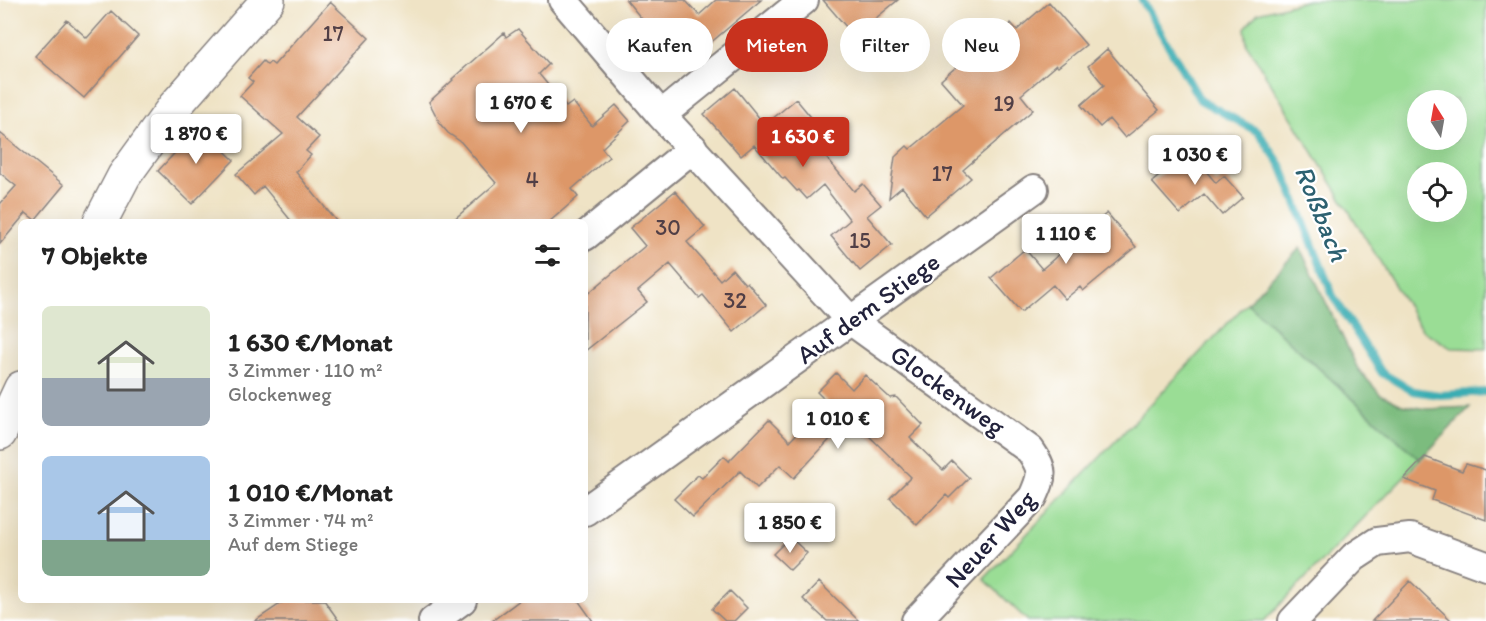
<!DOCTYPE html>
<html lang="de">
<meta charset="utf-8">
<style>
:root{--surface:#fff;--page:#f6f6f6;--text:#222;--muted:#767676;--accent:#c8321e}
body{margin:0;font-family:Itim,sans-serif;background:var(--page);color:var(--text);height:100vh;display:flex;flex-direction:column;font-size:22px;white-space:nowrap}
*{box-sizing:border-box;margin:0}
p{font-size:20px;color:var(--muted)}
.icon{flex:none;width:33px;height:33px;fill:none;stroke:currentColor;stroke-width:2;stroke-linecap:round;stroke-linejoin:round}
.map{position:relative;flex:1;overflow:hidden}
.drawer{position:absolute;left:18px;top:219px;width:570px;height:384px;display:flex;flex-direction:column;background:var(--surface);border-radius:9px;box-shadow:0 6px 24px #0002}
.drawer>*{flex:none}
.guide{position:absolute;left:606px;top:18px;width:570px;height:54px;display:flex;gap:12px}
.needle{width:39px;rotate:349deg}
.fabs{position:absolute;left:1407px;top:90px;display:grid;gap:12px}
.fabs a{display:grid;place-items:center;width:60px;height:60px;border-radius:50%;background:var(--surface);box-shadow:0 6px 24px #0002;font-size:30px}
.price{position:absolute;translate:-50% -51px;padding:0 14px;border-radius:6px;background:#fff;color:#222;font-size:20px;line-height:39px;filter:drop-shadow(0 2px 3px #0008)}
.price::after{content:'';position:absolute;left:50%;top:36px;width:18px;height:14px;margin-left:-9px;background:inherit;clip-path:polygon(0 0,100% 0,50% 100%)}
.price.on{background:var(--accent);color:#fff}
ul{padding:0;list-style:none}
li{display:flex;align-items:center;gap:18px;height:150px;padding:0 24px}
li span{display:grid;place-items:center;flex:none;width:168px;height:120px;border-radius:9px;color:#555}
li>.icon{margin-inline-start:auto}
span .icon{width:72px;height:72px;fill:#fffc;stroke-width:1}
li b{font-size:26px}
h2{display:flex;justify-content:space-between;align-items:center;height:72px;padding:0 24px;font-size:26px}
.tag{padding:0 21px;border-radius:27px;background:var(--surface);box-shadow:0 6px 24px #0002;font-size:21px;line-height:54px}
.tag.on{background:var(--accent);color:#fff}
.map>svg:first-child{display:block}
.green{fill:#9add95;stroke:#5e8068;stroke-width:1.5;fill-rule:evenodd}
.forest{fill:#7bbc7e;stroke:#4e6f5c;stroke-width:1.5}
.lines{fill:none;stroke-linecap:round;stroke-linejoin:round}
.stream{stroke:#3badb3;stroke-width:8}
.building{fill:#dd9767}
.minor-casing{stroke:#888280;stroke-width:32}
.secondary-casing{stroke:#888280;stroke-width:36}
.minor{stroke:#fff;stroke-width:28}
.secondary{stroke:#fff;stroke-width:33}
.labels{text-anchor:middle;dominant-baseline:central;stroke-width:4.5;stroke-linejoin:round;paint-order:stroke}
.number-label{font-size:22px;fill:#513f46}
.street-label{font-size:26px;fill:#22223b;stroke:#fff}
.water-label{font-size:27px;font-style:italic;fill:#2d6171;stroke:#fff}
</style>
<div class="map">
<svg width="1486" height="621" viewBox="0 0 1486 621">
<rect width="100%" height="100%" fill="#fff"/>
<filter id="ink" filterUnits="userSpaceOnUse"><feTurbulence type="fractalNoise" baseFrequency=".0167" numOctaves="2"/><feDisplacementMap in="SourceGraphic" scale="12" xChannelSelector="R" yChannelSelector="G"/><feConvolveMatrix kernelMatrix="1 2 1 2 8 2 1 2 1" color-interpolation-filters="sRGB"/></filter>
<filter id="wash" filterUnits="userSpaceOnUse"><feTurbulence type="fractalNoise" baseFrequency=".008" numOctaves="4" result="noise"/><feDisplacementMap in="SourceGraphic" scale="24" xChannelSelector="R" yChannelSelector="G"/><feGaussianBlur stdDeviation="1.35" result="paint"/><feColorMatrix in="noise" values="0 0 0 0 0 0 0 0 0 0 0 0 0 0 0 0 0 1.4 0 .05"/><feComposite in="paint" operator="in"/></filter>
<g filter="url(#wash)">
<rect width="100%" height="100%" fill="#efe3c5"/>
<path class="green" d="M 1308,0 L 1486,0 L 1486,349 L 1451,348 L 1422,330 L 1247,45 L 1245,28 L 1258,13 ZM 1418,100 L 1456,100 L 1456,140 L 1418,140 ZM 1418,172 L 1456,172 L 1456,212 L 1418,212 Z
M 1247,303 L 1420,460 L 1264,621 L 1028,621 L 984,579 Z"/>
<path class="forest" d="M 1300,248 L 1358,369 L 1380,394 L 1402,405 L 1427,409 L 1470,407 L 1420,460 L 1247,303 Z"/>
<g class="lines">
<path class="stream" d="M 1142,0 L 1200,100 L 1258,132 L 1281,165 L 1333,296 L 1382,373 L 1413,391 L 1440,395 L 1486,392"/>
</g>
<g id="blocks">
<path class="building" d="M 626,0 L 685,0 L 699,15 L 716,0 L 761,0 L 682,67 Z
M 823,0 L 898,0 L 854,36 Z
M 330,2 L 369,38 L 297,117 L 319,137 L 306,151 L 311,155 L 296,172 L 337,222 L 292,222 L 263,186 L 254,195 L 236,174 L 283,134 L 240,96 L 253,82 L 248,78 L 263,61 L 267,65 L 270,62 L 274,65 Z
M 1049,2 L 1086,45 L 1058,67 L 1056,65 L 1021,95 L 1033,110 L 963,170 L 971,178 L 926,216 L 902,187 L 889,198 L 895,157 L 907,146 L 910,149 L 963,105 L 941,80 L 970,55 L 971,57 L 1011,23 L 1017,30 Z
M 111,11 L 138,36 L 84,98 L 35,56 L 67,20 L 87,38 Z
M 518,29 L 549,64 L 539,74 L 566,107 L 573,102 L 592,126 L 616,105 L 630,121 L 602,148 L 609,157 L 572,189 L 578,197 L 549,222 L 451,222 L 496,183 L 461,142 L 448,133 L 441,125 L 429,102 L 453,80 L 452,79 L 504,33 L 506,37 Z
M 1107,49 L 1159,110 L 1125,138 L 1109,119 L 1100,127 L 1081,105 L 1104,85 L 1088,66 Z
M 735,88 L 765,125 L 796,99 L 820,128 L 809,137 L 854,191 L 863,184 L 881,205 L 867,216 L 892,245 L 860,271 L 831,236 L 850,220 L 823,185 L 807,199 L 799,190 L 797,191 L 785,178 L 783,179 L 754,145 L 741,156 L 704,114 Z
M 199,127 L 234,160 L 192,204 L 158,171 Z
M 0,133 L 64,185 L 35,220 L 26,213 L 0,244 L 0,204 L 16,186 L 0,173 Z
M 1189,151 L 1216,183 L 1224,176 L 1243,197 L 1222,215 L 1204,194 L 1180,214 L 1152,182 Z
M 675,191 L 705,227 L 687,242 L 720,280 L 732,269 L 745,284 L 747,282 L 766,305 L 734,332 L 703,295 L 699,298 L 670,264 L 638,291 L 647,302 L 585,351 L 585,296 L 645,246 L 630,228 Z
M 1107,213 L 1136,247 L 1083,291 L 1080,287 L 1065,299 L 1053,285 L 1021,312 L 991,278 L 1025,249 L 1042,269 Z
M 836,373 L 852,389 L 865,375 L 890,398 L 896,397 L 923,425 L 910,438 L 943,470 L 952,461 L 969,478 L 949,498 L 946,495 L 917,525 L 890,498 L 911,477 L 866,433 L 863,436 L 847,421 L 794,478 L 780,465 L 757,488 L 740,471 L 693,517 L 674,499 L 698,475 L 702,478 L 724,456 L 730,462 L 729,461 L 769,420 L 790,441 L 827,402 L 817,392 Z
M 1425,457 L 1462,471 L 1466,464 L 1486,470 L 1486,520 L 1432,500 L 1435,491 L 1404,479 Z
M 790,537 L 807,553 L 790,570 L 773,554 Z
M 1410,581 L 1452,621 L 1372,621 Z
M 819,582 L 859,621 L 827,621 L 803,599 Z
M 730,591 L 747,608 L 734,621 L 725,621 L 712,609 Z
M 286,600 L 324,600 L 339,621 L 255,621 Z
M 520,600 L 578,600 L 593,621 L 492,621 Z"/>
</g>
</g>
<g filter="url(#ink)">
<use href="#blocks" fill-opacity="0" stroke="#888280" stroke-width="1.5"/>
<g class="lines">
<g class="minor-casing">
<path id="minor" d="M 563,0 L 661,115 L 850,320 L 1030,450 C 1044,470 1043,475 1033,497 L 916,621
M 661,115 L 804,0
M 585,236 L 693,148
M 585,511 L 1034,189
M 433,621 L 462,600
M 1293,621 L 1354,557 L 1377,542 L 1410,538 L 1486,566"/>
</g>
<g class="secondary-casing">
<path id="secondary" d="M 100,222 L 124,176 L 174,107 L 268,0
M 0,433 L 21,388"/>
</g>
<use href="#minor" class="minor"/>
<use href="#secondary" class="secondary"/>
</g>
</g>
<g class="labels">
<g class="number-label">
<text x="333" y="33">17</text>
<text x="1004" y="103">19</text>
<text x="942" y="173">17</text>
<text x="532" y="179">4</text>
<text x="668" y="227">30</text>
<text x="860" y="240">15</text>
<text x="735" y="300">32</text>
</g>
<g class="street-label">
<text transform="translate(868 308) rotate(-36)">Auf dem Stiege</text>
<text transform="translate(948 390) rotate(36)">Glockenweg</text>
<text transform="translate(990 539) rotate(-48)">Neuer Weg</text>
</g>
<g class="water-label">
<text transform="translate(1322 213) rotate(68)">Roßbach</text>
</g>
</g>
</svg>
<div class="fabs">
<a><svg class="needle" viewBox="-14 -14 28 28"><path d="M0-13l5 13h-10z" fill="#e53935"/><path d="M0 13l5-13h-10z" fill="#767676"/></svg></a>
<a><svg class="icon" aria-label="locate" viewBox="0 0 24 24"><circle cx="12" cy="12" r="6"/><path d="M12 2v4M12 18v4M2 12h4M18 12h4"/></svg></a>
</div>
<b class="price" style="left:521px;top:134px">1 670 €</b>
<b class="price" style="left:196px;top:165px">1 870 €</b>
<b class="price on" style="left:803px;top:168px">1 630 €</b>
<b class="price" style="left:1195px;top:186px">1 030 €</b>
<b class="price" style="left:1066px;top:265px">1 110 €</b>
<b class="price" style="left:838px;top:450px">1 010 €</b>
<b class="price" style="left:790px;top:554px">1 850 €</b>
<div class="guide">
<a class="tag">Kaufen</a>
<a class="tag on">Mieten</a>
<a class="tag">Filter</a>
<a class="tag">Neu</a>
</div>
<section class="drawer">
<h2>7 Objekte<svg class="icon" aria-label="filters" viewBox="0 0 24 24"><path d="M4 7h16M4 17h16"/><circle cx="9" cy="7" r="2"/><circle cx="15" cy="17" r="2"/></svg></h2>
<ul>
<li><span style="background:linear-gradient(#dfe7d0 60%,#9aa5b1 0)"><svg class="icon" aria-label="home" viewBox="0 0 24 24"><path d="M3 11l9-7 9 7M6 9v11h12V9"/></svg></span><div><b>1 630 €/Monat</b><p>3 Zimmer · 110 m²</p><p>Glockenweg</p></div></li>
<li><span style="background:linear-gradient(#a9c7e8 70%,#7fa58c 0)"><svg class="icon" aria-label="home" viewBox="0 0 24 24"><path d="M3 11l9-7 9 7M6 9v11h12V9"/></svg></span><div><b>1 010 €/Monat</b><p>3 Zimmer · 74 m²</p><p>Auf dem Stiege</p></div></li>
</ul>
</section>
</div>
